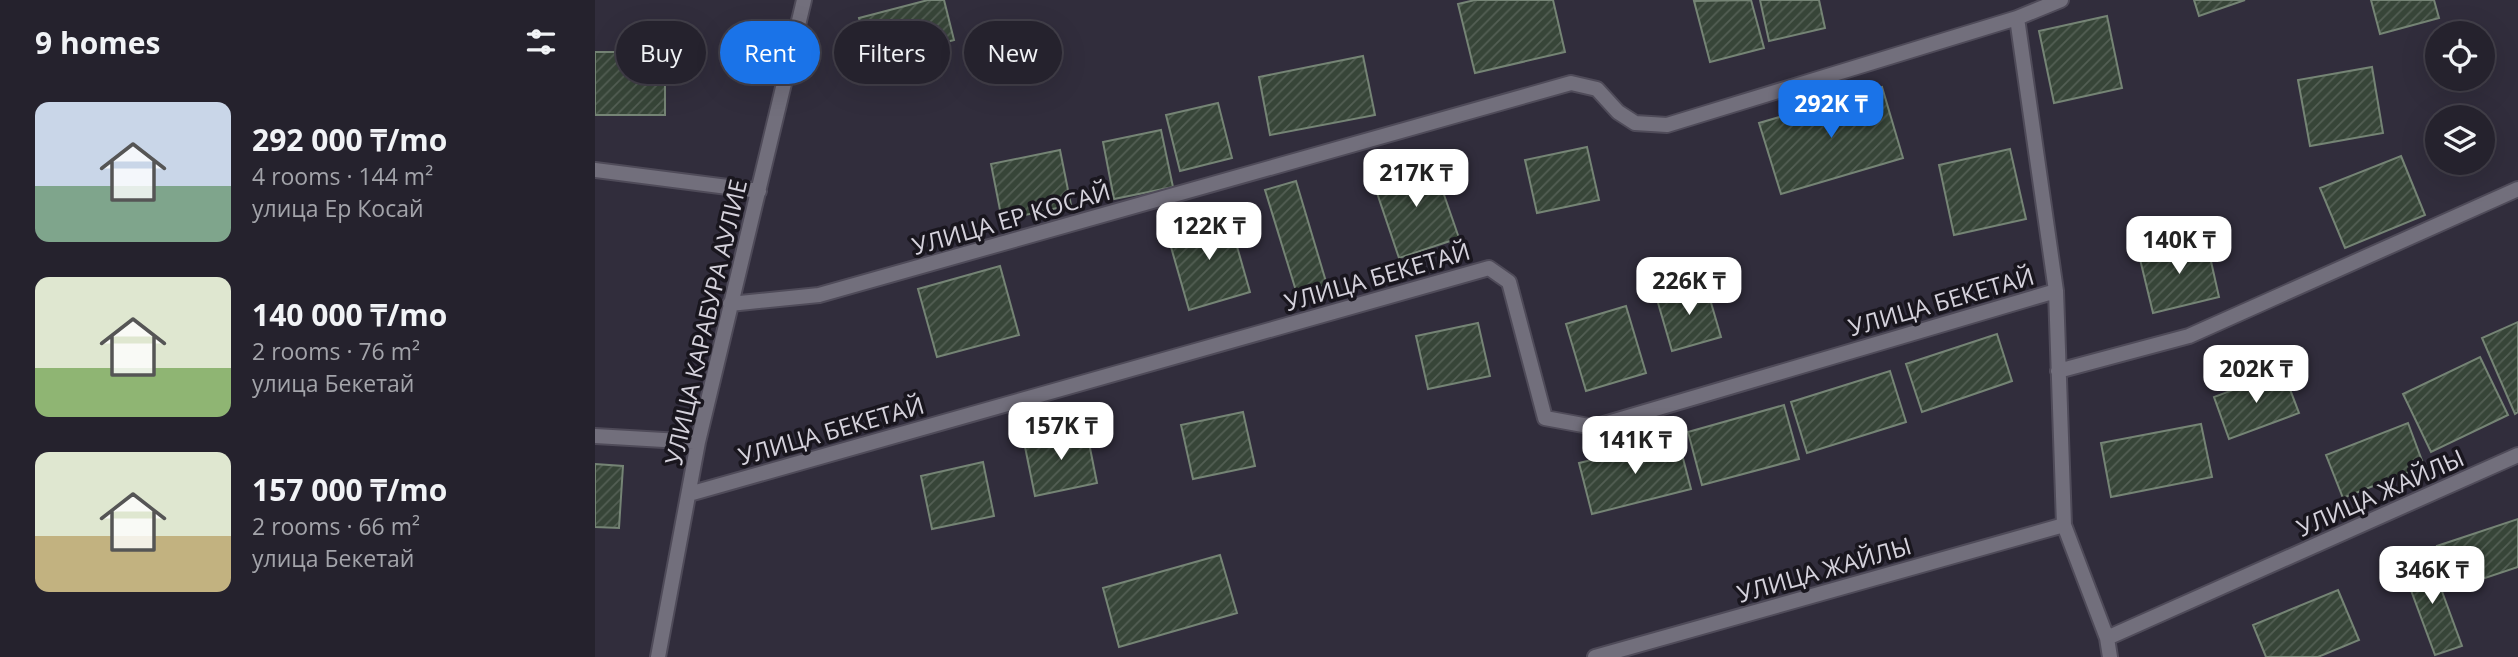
<!DOCTYPE html>
<meta charset="utf-8">
<style>
:root{--surface:#25222d;--page:#2d2a35;--text:#f1f3f6;--muted:#a3a4aa;--line:#423f49;--accent:#1a73e8}
body{margin:0;font-family:"Open Sans",sans-serif;background:var(--page);color:var(--text);height:100vh;display:flex;flex-direction:column;font-size:26px;white-space:nowrap}
*{box-sizing:border-box;margin:0}
p{font-size:23px;color:var(--muted)}
.icon{flex:none;width:38px;height:38px;fill:none;stroke:currentColor;stroke-width:2;stroke-linecap:round;stroke-linejoin:round}
.map{position:relative;flex:1;overflow:hidden}
.drawer{display:flex;flex-direction:column;background:var(--surface);width:595px}
.drawer>*{flex:none}
.banner{position:absolute;left:21px;top:21px;width:665px;height:63px;display:flex;gap:14px}
.buttons{position:absolute;left:1830px;top:21px;display:grid;gap:14px}
.buttons a{display:grid;place-items:center;width:70px;height:70px;border-radius:50%;background:var(--surface);box-shadow:0 7px 28px #0002,0 0 0 2px var(--line);font-size:35px}
.price{position:absolute;translate:-50% -60px;padding:0 16px;border-radius:14px;background:#fff;color:#222;font-size:23px;line-height:46px;filter:drop-shadow(0 2px 4px #0008)}
.price::after{content:'';position:absolute;left:50%;top:42px;width:21px;height:16px;margin-left:-10px;background:inherit;clip-path:polygon(0 0,100% 0,50% 100%)}
.price.selected{background:var(--accent);color:#fff}
ul{padding:0;list-style:none}
li{display:flex;align-items:center;gap:21px;height:175px;padding:0 35px}
li span{display:grid;place-items:center;flex:none;width:196px;height:140px;border-radius:14px;color:#555}
li>.icon{margin-inline-start:auto}
span .icon{width:84px;height:84px;fill:#fffc;stroke-width:1}
li b{font-size:30px}
h2{display:flex;justify-content:space-between;align-items:center;height:84px;padding:0 35px;font-size:30px}
.chip{padding:0 24px;border-radius:32px;background:var(--surface);box-shadow:0 7px 28px #0002,0 0 0 2px var(--line);font-size:24px;line-height:63px}
.chip.selected{background:var(--accent);color:#fff}
main{display:flex;flex:1;min-height:0}
.map>svg:first-child{display:block}
.building{fill:url(#building-hatch);stroke:#758475;stroke-width:2}
.lines{fill:none;stroke-linecap:round;stroke-linejoin:round}
.minor-casing{stroke:#4f4b59;stroke-width:18}
.minor{stroke:#726f7c;stroke-width:14}
.labels{text-anchor:middle;dominant-baseline:central;stroke-width:7;stroke-linejoin:round;paint-order:stroke}
.street-label{font-size:24px;fill:#d5d2dc;stroke:#19161e}
</style>
<main>
<section class="drawer">
<h2>9 homes<svg class="icon" aria-label="filters" viewBox="0 0 24 24"><path d="M4 7h16M4 17h16"/><circle cx="9" cy="7" r="2"/><circle cx="15" cy="17" r="2"/></svg></h2>
<ul>
<li><span style="background:linear-gradient(#c9d6e8 60%,#7fa58c 0)"><svg class="icon" aria-label="home" viewBox="0 0 24 24"><path d="M3 11l9-7 9 7M6 9v11h12V9"/></svg></span><div><b>292 000 ₸/mo</b><p>4 rooms · 144 m²</p><p>улица Ер Косай</p></div></li>
<li><span style="background:linear-gradient(#dfe7d0 65%,#8fb573 0)"><svg class="icon" aria-label="home" viewBox="0 0 24 24"><path d="M3 11l9-7 9 7M6 9v11h12V9"/></svg></span><div><b>140 000 ₸/mo</b><p>2 rooms · 76 m²</p><p>улица Бекетай</p></div></li>
<li><span style="background:linear-gradient(#dfe7d0 60%,#c2b280 0)"><svg class="icon" aria-label="home" viewBox="0 0 24 24"><path d="M3 11l9-7 9 7M6 9v11h12V9"/></svg></span><div><b>157 000 ₸/mo</b><p>2 rooms · 66 m²</p><p>улица Бекетай</p></div></li>
</ul>
</section>
<div class="map">
<svg width="1923" height="657" viewBox="0 0 1923 657">
<defs>
<pattern id="building-hatch" width="6" height="6" patternUnits="userSpaceOnUse" patternTransform="scale(1.75)"><rect width="6" height="6" fill="#374538"/><path d="M-1 1l2-2M0 6l6-6M5 7l2-2" fill="none" stroke="#535f54"/></pattern>
</defs>
<rect width="100%" height="100%" fill="#312d3c"/>
<path class="building" d="M 333,0 L 349,0 L 359,40 L 276,62 L 264,18 Z
M 880,0 L 958,0 L 970,52 L 880,73 L 863,4 Z
M 1156,0 L 1169,48 L 1115,62 L 1099,1 Z
M 1165,0 L 1224,0 L 1230,28 L 1174,41 Z
M 1599,0 L 1650,0 L 1604,16 Z
M 1776,0 L 1839,0 L 1844,18 L 1785,34 Z
M 1512,16 L 1527,88 L 1459,103 L 1444,31 Z
M 0,52 L 70,52 L 70,115 L 0,115 Z
M 768,56 L 780,115 L 675,135 L 664,77 Z
M 1777,67 L 1788,133 L 1715,146 L 1703,80 Z
M 1287,87 L 1308,158 L 1186,194 L 1164,123 Z
M 623,103 L 637,158 L 585,171 L 571,115 Z
M 566,130 L 578,187 L 519,199 L 508,142 Z
M 992,147 L 1004,200 L 942,213 L 930,160 Z
M 1415,149 L 1431,219 L 1359,235 L 1344,165 Z
M 465,150 L 476,205 L 407,220 L 396,164 Z
M 1806,156 L 1830,215 L 1750,248 L 1725,188 Z
M 837,160 L 864,238 L 804,258 L 778,181 Z
M 701,181 L 732,285 L 702,294 L 670,190 Z
M 633,215 L 655,292 L 594,310 L 572,233 Z
M 1611,239 L 1624,297 L 1558,313 L 1544,255 Z
M 405,266 L 424,335 L 342,357 L 323,289 Z
M 1110,282 L 1126,337 L 1077,351 L 1061,296 Z
M 1031,306 L 1051,373 L 991,391 L 971,324 Z
M 1923,322 L 1923,412 L 1920,414 L 1887,338 Z
M 883,323 L 895,376 L 833,389 L 821,336 Z
M 1402,334 L 1417,381 L 1327,412 L 1311,364 Z
M 1885,357 L 1913,415 L 1836,452 L 1808,394 Z
M 1295,371 L 1311,422 L 1212,453 L 1196,402 Z
M 1688,371 L 1704,413 L 1634,439 L 1619,397 Z
M 1189,405 L 1204,459 L 1107,485 L 1093,432 Z
M 648,412 L 660,466 L 598,479 L 586,425 Z
M 1813,423 L 1829,466 L 1748,498 L 1731,455 Z
M 1606,424 L 1617,477 L 1516,497 L 1506,443 Z
M 491,428 L 502,483 L 440,496 L 429,442 Z
M 1083,439 L 1096,489 L 997,514 L 984,463 Z
M 388,462 L 399,516 L 337,529 L 326,476 Z
M 0,464 L 28,466 L 24,528 L 0,527 Z
M 1923,519 L 1923,567 L 1857,589 L 1842,546 Z
M 625,555 L 642,613 L 524,647 L 508,588 Z
M 1834,556 L 1867,646 L 1840,655 L 1807,566 Z
M 1743,590 L 1764,640 L 1723,657 L 1671,657 L 1658,625 Z"/>
<g class="lines">
<g class="minor-casing">
<path id="minor" d="M 1466,0 L 1422,18 L 1461,291 L 1469,525 L 1512,638 L 1515,657
M 0,170 L 164,191
M 135,304 L 224,295 L 976,83 L 1002,89 L 1023,112 L 1040,123 L 1072,125 L 1422,18
M 1463,371 L 1594,336 L 1923,189
M 0,436 L 103,442
M 94,494 L 894,268 L 914,282 L 950,418 L 999,427 L 1461,291
M 1512,638 L 1923,455
M 63,657 L 103,442 L 209,0
M 1000,657 L 1469,525"/>
</g>
<use href="#minor" class="minor"/>
</g>
<g class="labels">
<g class="street-label">
<text transform="translate(416 218) rotate(-16)">УЛИЦА ЕР КОСАЙ</text>
<text transform="translate(782 276) rotate(-16)">УЛИЦА БЕКЕТАЙ</text>
<text transform="translate(1346 301) rotate(-16)">УЛИЦА БЕКЕТАЙ</text>
<text transform="translate(110 322) rotate(-77)">УЛИЦА КАРАБУРА АУЛИЕ</text>
<text transform="translate(236 430) rotate(-16)">УЛИЦА БЕКЕТАЙ</text>
<text transform="translate(1785 492) rotate(-24)">УЛИЦА ЖАЙЛЫ</text>
<text transform="translate(1229 569) rotate(-16)">УЛИЦА ЖАЙЛЫ</text>
</g>
</g>
</svg>
<div class="buttons">
<a><svg class="icon" aria-label="locate" viewBox="0 0 24 24"><circle cx="12" cy="12" r="6"/><path d="M12 2v4M12 18v4M2 12h4M18 12h4"/></svg></a>
<a><svg class="icon" aria-label="layers" viewBox="0 0 24 24"><path d="M12 4l9 5-9 5-9-5zM3 14l9 5 9-5"/></svg></a>
</div>
<b class="price selected" style="left:1236px;top:140px">292K ₸</b>
<b class="price" style="left:821px;top:209px">217K ₸</b>
<b class="price" style="left:614px;top:262px">122K ₸</b>
<b class="price" style="left:1584px;top:276px">140K ₸</b>
<b class="price" style="left:1094px;top:317px">226K ₸</b>
<b class="price" style="left:1661px;top:405px">202K ₸</b>
<b class="price" style="left:466px;top:462px">157K ₸</b>
<b class="price" style="left:1040px;top:476px">141K ₸</b>
<b class="price" style="left:1837px;top:606px">346K ₸</b>
<div class="banner">
<a class="chip">Buy</a>
<a class="chip selected">Rent</a>
<a class="chip">Filters</a>
<a class="chip">New</a>
</div>
</div>
</main>
